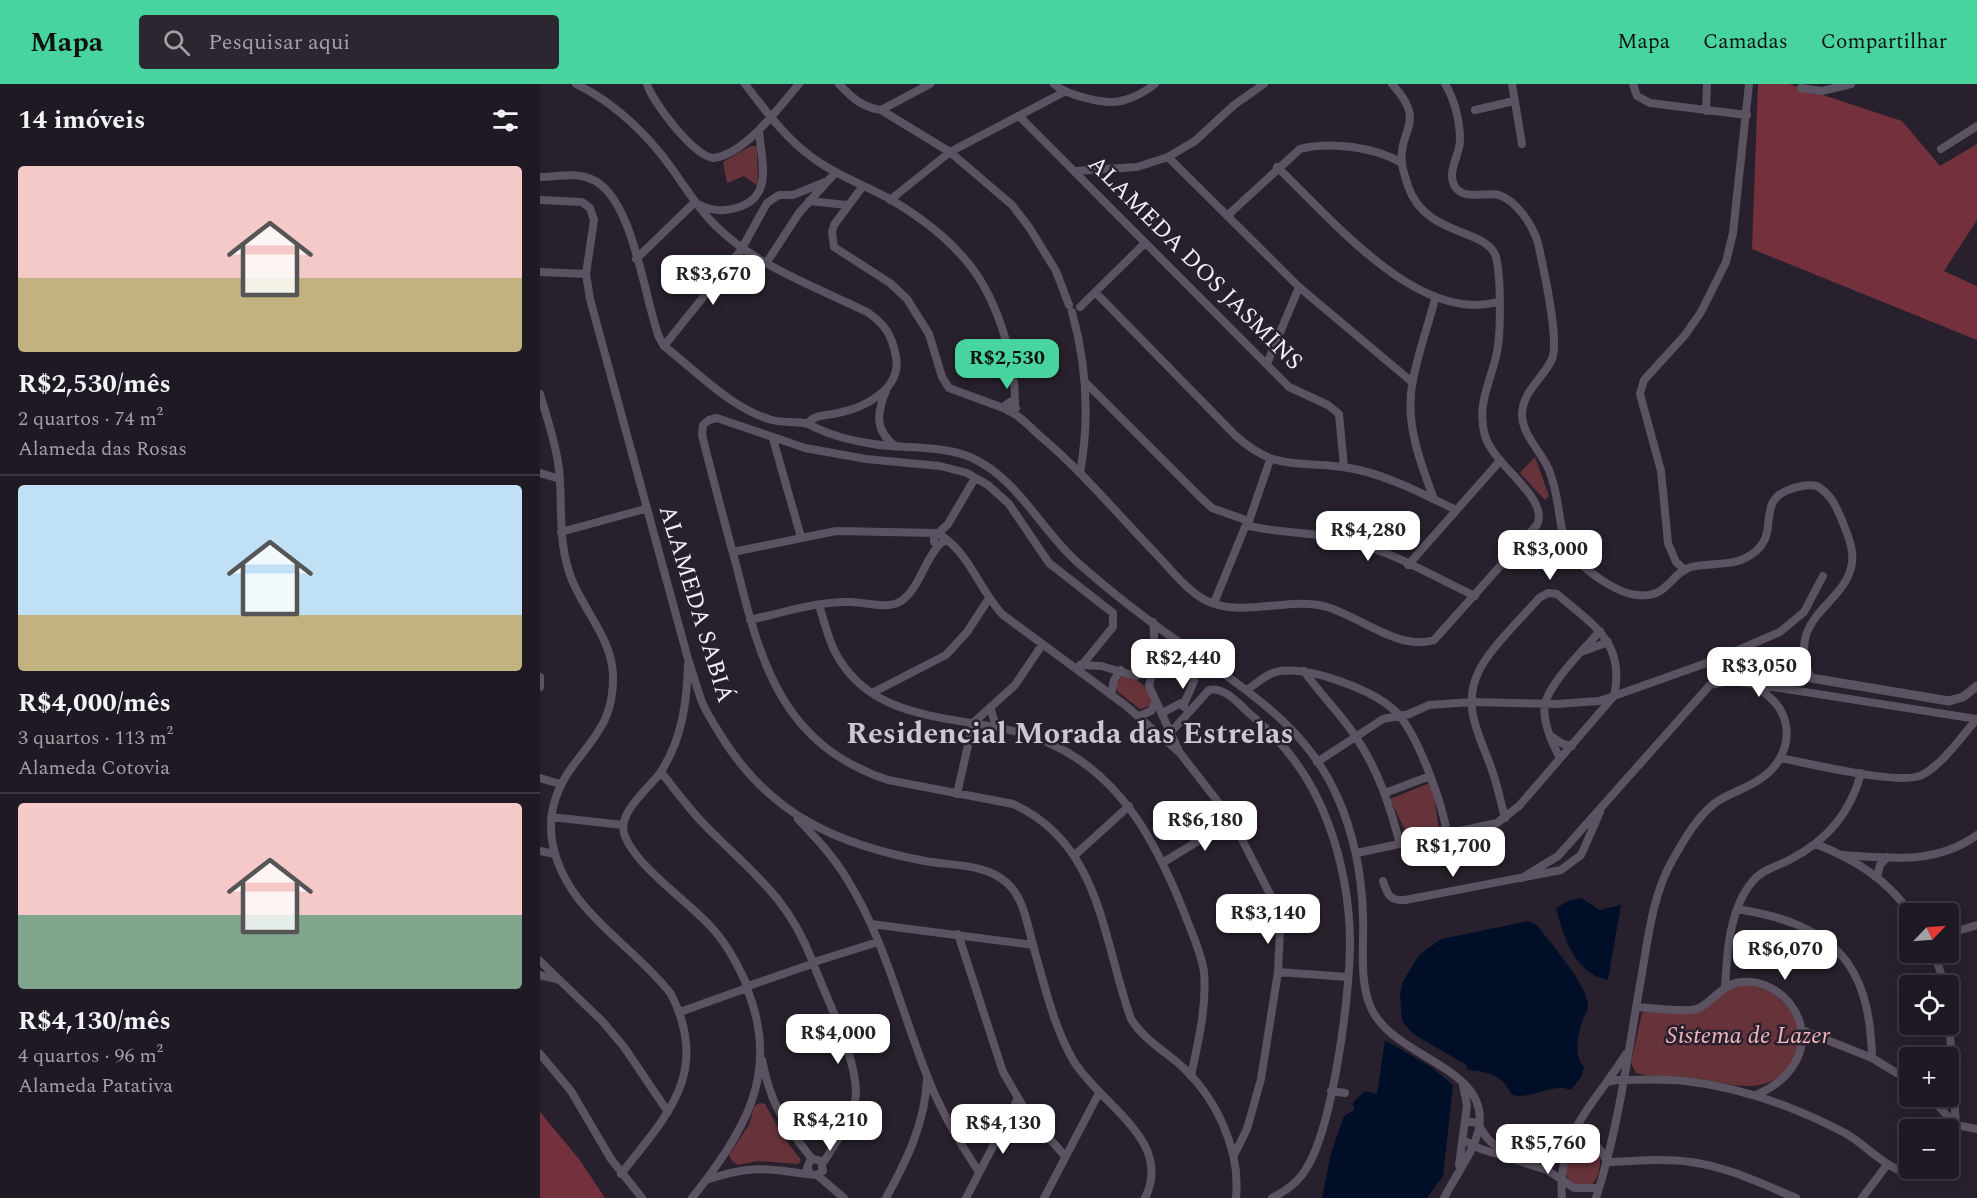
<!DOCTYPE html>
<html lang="pt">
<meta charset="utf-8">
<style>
:root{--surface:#1e1922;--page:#2b262f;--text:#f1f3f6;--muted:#a1a0a5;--line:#3c3840;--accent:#47d49e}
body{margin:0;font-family:Spectral,serif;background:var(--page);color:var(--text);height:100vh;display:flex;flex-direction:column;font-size:22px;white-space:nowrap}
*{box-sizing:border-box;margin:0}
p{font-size:20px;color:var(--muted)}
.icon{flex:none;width:33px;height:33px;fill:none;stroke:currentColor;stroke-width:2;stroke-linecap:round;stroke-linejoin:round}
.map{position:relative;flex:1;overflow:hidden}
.side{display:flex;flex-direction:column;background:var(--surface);width:540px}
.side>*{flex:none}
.needle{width:39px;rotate:65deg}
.controls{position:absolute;left:1359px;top:819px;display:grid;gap:12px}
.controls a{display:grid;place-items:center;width:60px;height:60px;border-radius:6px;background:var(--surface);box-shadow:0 3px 15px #0003,0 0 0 2px var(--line);font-size:30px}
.price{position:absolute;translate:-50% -51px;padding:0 14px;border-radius:12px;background:#fff;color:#222;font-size:20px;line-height:39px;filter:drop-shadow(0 2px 3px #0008)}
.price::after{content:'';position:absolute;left:50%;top:36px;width:18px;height:14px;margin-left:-9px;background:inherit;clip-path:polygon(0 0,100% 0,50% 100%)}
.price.active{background:var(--accent);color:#111}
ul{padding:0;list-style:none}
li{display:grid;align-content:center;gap:12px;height:318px;padding:0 18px}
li+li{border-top:2px solid var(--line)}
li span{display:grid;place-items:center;height:186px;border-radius:6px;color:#555}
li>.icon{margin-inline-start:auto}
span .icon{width:108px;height:108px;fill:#fffc;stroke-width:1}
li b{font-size:26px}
h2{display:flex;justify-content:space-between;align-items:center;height:72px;padding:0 18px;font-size:26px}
header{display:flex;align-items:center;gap:36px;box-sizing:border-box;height:84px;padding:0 30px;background:var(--accent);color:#111}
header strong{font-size:28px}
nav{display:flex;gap:33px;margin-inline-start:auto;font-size:21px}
.search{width:420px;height:54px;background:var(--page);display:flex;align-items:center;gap:15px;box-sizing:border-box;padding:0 21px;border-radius:6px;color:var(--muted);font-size:22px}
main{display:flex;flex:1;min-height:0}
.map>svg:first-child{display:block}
.green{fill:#67333b}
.forest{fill:#74313d}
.water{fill:#000f27}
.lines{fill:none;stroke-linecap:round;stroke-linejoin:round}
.minor{stroke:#5b5361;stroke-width:8}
.tertiary{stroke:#5b5361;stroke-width:9}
.labels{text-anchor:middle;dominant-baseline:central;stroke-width:5;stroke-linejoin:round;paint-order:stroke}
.street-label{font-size:24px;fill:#f2edf6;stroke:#28212d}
.park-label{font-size:24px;font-style:italic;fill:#f5b6bd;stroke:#28212d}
.district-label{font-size:30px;font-weight:bold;fill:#cdc4d4;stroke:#28212d}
</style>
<header>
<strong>Mapa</strong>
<div class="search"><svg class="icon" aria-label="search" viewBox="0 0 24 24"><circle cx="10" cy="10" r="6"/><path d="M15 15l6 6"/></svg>Pesquisar aqui</div>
<nav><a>Mapa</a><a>Camadas</a><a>Compartilhar</a></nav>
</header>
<main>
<section class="side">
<h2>14 imóveis<svg class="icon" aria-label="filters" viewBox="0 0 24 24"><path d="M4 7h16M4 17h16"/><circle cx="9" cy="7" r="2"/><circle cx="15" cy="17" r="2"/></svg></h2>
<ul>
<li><span style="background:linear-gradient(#f6c9c9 60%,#c2b280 0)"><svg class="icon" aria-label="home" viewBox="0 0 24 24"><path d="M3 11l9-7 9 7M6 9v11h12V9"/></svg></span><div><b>R$2,530/mês</b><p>2 quartos · 74 m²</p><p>Alameda das Rosas</p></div></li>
<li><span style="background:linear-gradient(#bfe0f5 70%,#c2b280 0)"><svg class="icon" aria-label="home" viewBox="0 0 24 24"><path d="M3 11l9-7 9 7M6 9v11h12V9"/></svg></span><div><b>R$4,000/mês</b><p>3 quartos · 113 m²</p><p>Alameda Cotovia</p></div></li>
<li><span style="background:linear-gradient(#f6c9c9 60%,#7fa58c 0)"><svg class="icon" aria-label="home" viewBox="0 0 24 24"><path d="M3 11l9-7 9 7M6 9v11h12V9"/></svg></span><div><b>R$4,130/mês</b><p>4 quartos · 96 m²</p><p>Alameda Patativa</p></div></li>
</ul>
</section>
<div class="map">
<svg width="1437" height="1114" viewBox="0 0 1437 1114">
<rect width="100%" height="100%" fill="#28212d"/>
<path class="green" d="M 211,62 L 217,62 L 218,102 L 204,92 L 187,99 L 183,78 Z
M 995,373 L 1009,412 L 1005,416 L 980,389 Z
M 582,592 C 598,593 607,603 614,616 L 612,621 L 600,625 L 577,607 L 576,601 Z
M 892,698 L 899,746 L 868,752 L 850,715 Z
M 1201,901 C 1256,901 1284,972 1232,997 C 1225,1000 1217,1002 1210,1002 C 1189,1002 1167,995 1146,993 C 1129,991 1112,994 1096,989 L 1091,979 L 1102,929 L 1107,927 L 1154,929 L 1186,907 Z
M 219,1019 L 225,1020 L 244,1054 L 261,1076 L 258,1080 L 218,1077 L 198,1081 L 192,1077 L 189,1071 L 209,1041 L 214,1023 Z
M 1040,1058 L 1050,1060 L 1059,1067 C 1061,1076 1060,1093 1053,1099 C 1045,1107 1028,1102 1026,1090 C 1025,1082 1030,1070 1032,1062 Z"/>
<path class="forest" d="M 1218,0 L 1249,0 L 1362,37 L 1400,82 L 1437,60 L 1437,136 L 1404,187 L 1437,202 L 1437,256 L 1212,165 Z
M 0,1028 L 39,1075 L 65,1114 L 0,1114 Z"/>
<path class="water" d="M 1041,814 L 1060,826 L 1081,821 L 1068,896 C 1034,889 1024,854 1016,824 L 1030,816 Z
M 989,837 L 997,841 C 1009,858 1050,903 1048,923 C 1048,927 1044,931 1043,935 C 1038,949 1033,972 1044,983 L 1041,993 L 1031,1006 C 1012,998 992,1016 972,1011 C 962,991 950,988 928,986 L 925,980 L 873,950 L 862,937 L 860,912 L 862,899 L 879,871 L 901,855 Z
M 845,956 L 891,983 L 913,1001 L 903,1092 L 887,1114 L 782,1114 L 791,1069 L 804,1032 L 814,1026 L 813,1018 L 825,1007 L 837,1010 Z"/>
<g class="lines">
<path class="minor" d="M 36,0 C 69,16 97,41 120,69 C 140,93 154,121 176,142 C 216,182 276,203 327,228 C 345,240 352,251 356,273 C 362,305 324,324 298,329 C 287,332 275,330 268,339
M 107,0 C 113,19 153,71 173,74 C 205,71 239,23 259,0
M 205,0 C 225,26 246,55 273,74 C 297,92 325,101 350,115 C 375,130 403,150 422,172 C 455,207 476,273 475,321
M 299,0 C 312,14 322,23 341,26 L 410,68 L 472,121 L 489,143 L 516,187 L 529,221
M 514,0 C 526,11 565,21 581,17 C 594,14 605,8 615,0
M 905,0 C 915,16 920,38 920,56 C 920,72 905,89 916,104 C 925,116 946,108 959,111 C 977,117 993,142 998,159 C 1003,183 1020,255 1012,275 C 1003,295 983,306 982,330 C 982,351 1001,367 1009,386 C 1028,435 1008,462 1060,495 C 1072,503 1084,510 1097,511 C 1128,515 1129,490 1151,483 C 1174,477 1195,485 1216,467 C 1240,446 1215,417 1251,405 C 1259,402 1268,400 1277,402 C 1292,411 1297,424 1303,439 C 1308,452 1314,465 1312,479 C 1306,522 1243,532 1271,594
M 972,0 L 982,60
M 1093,0 L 1097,12 L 1110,19 L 1207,31
M 1261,4 L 1282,7 L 1311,0
M 341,26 L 390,0
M 935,26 L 974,17
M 1166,27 L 1167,0
M 479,32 L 749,303 L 788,321 L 799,330 L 804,383
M 1401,65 L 1437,42
M 628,73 L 759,203 L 872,298
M 737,83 C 791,134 877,240 958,218
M 536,87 L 597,83 L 628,73 L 655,57 L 694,21 L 724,0
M 0,93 C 17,93 35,88 51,95 C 93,111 104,214 119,253 L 124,262 C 156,287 192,325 232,336 C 242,339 254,337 264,339 C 272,341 269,341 276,344 C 293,352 314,357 333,360 C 364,365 400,361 430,373 C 477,393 500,445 537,478 C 574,511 615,542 656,570 C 713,611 767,645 797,712 C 814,750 822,792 823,833 C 824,863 819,897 831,924 C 854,975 950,982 939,1044 C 934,1068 915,1092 904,1114
M 323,102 L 294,141 L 292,148 L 294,163 L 350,199 L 367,215 L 389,250 L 402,293 L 409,304 L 466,325
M 0,116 L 42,118 L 50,124 L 54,136 L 46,190 L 50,215 L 148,575 C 153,590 157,604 162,618 C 168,632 177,645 185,658 C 234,733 300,761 385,777 C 411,782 446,779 467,799 C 484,814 487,840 493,861 C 504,899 513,941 533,976 C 560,1021 634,1056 605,1114
M 350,116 L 410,68 L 524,8
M 269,117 L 307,121
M 160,121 C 172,127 183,128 196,124 C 235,113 221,77 219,46
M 688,131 L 760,65 C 790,57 835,63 862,79
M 96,175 L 155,118
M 227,178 L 259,129 L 295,89
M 0,188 L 46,190
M 556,209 L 695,351 C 740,393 767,373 819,386 C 853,394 885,411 916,426
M 540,223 L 605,159
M 532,228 C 547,282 550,334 540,389
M 124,262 L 201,166 L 227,119 L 239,111 L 253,111 L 285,98
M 727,280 L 759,203
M 546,299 L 659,412 L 672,424 L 703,435
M 346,307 C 337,328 334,346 355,362
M 0,310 C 7,334 16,359 19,385 C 23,423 17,459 32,496 C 45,528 72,556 73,591 C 74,635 56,651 32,683 C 16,705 8,729 12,756 C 23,826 91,858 131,910 C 171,989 127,1031 81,1090
M 472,328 L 476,324 L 470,318 L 466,321 L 468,327 C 479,330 491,344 500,352 C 543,388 579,432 618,472 C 632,487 647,506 665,516 C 701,535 749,512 787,523 C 821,533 859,567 894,556 L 997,441 C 1010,414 955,383 945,352 C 936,320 951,298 957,268 C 961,248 961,192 956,173 C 948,144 885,153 868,102 C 866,95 863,87 862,80 C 858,44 888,39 852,0
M 233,355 L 261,453
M 0,389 L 20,395
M 894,415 C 880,378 864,337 873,296 C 878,269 888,242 895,215
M 709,437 L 730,376
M 709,442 C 739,449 769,448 799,454 C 846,464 892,492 935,512
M 21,448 L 105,425
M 399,449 L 406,455 L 399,461 L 394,458 L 394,453 L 408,440 L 435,394
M 406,455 C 431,474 441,508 463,531 L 585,621 L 640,669 L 692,736 L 731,812 L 740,847 L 738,888 L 721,995 L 707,1045 L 694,1071
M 193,468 L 296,447 L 397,449
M 868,481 L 959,378
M 1145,486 L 1136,478 L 1128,459 L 1121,387 L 1100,310 L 1104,296 L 1145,251 L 1161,228 L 1186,178 L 1193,149 L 1209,0
M 674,519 L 705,443
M 279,521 C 284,537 288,554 295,568 C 338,650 438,626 509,659 C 581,691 616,758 644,828 C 651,848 661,867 664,888 C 667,923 658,958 651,992
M 210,536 C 242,529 277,517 310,518 C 327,518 350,527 364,515 C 380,501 385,476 399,461
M 1044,567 L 1068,558
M 1183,575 L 1232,578 L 1271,594
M 148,580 C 147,618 142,656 120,689 C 109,704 78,728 84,749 C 93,781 151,819 173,845 C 188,862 197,880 206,899
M 540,581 L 561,582 L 596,592 C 614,578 616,559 613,538
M 542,581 L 573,543 L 573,529 L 509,479 L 469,420 L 448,401 L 427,389 L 400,382 L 326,375 L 265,364 L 177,334 L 169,336 L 163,341 L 162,351 C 173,395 185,440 197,484 C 221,581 243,661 348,696 L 473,720 C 561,760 562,854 591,935 C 603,954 621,965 638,979 C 675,1011 701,1065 696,1114
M 764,587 C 780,610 800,629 816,653 C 838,686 850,722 860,760
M 0,593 L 0,603
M 708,605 C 717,599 729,588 740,587 C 772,583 838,607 859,631 C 879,655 903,720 907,751
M 332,609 L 406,571 L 427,548 L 448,516
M 571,611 L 574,596 L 581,586
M 644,620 L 654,597 L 657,571
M 451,626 L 454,636 L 460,644
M 622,629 L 641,619 L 644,623
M 599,632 L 611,627 L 616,617
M 621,651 L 631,648 L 669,606 C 684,602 699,620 710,630 C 745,659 772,695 788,739 C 802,775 810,820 810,859 C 810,911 793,1043 766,1085 C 758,1099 746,1107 732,1114
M 1011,652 L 1023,660 L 1032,662
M 638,665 L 609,602 C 611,582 634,574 651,567
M 1020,674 C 1012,659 1002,637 1005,620 C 1010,598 1045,564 1060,547
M 1240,674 C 1268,679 1360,702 1382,691 C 1403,680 1421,653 1437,635
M 777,678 L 843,635 L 869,630 L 889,621 L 932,618 L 1016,620 L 1059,617 L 1074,612 C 1086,559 1053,541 1017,510 L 1008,509 L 999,514 C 982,534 948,566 938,589 C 921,625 942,655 953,689 C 958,704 961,719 965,734
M 121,688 C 139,711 156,734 178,754 C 221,796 249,818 272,876
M 0,694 L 20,700
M 845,709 L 890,692
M 417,710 L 433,639 L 475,601 L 502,561
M 11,733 L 83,741
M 258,735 C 276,754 294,773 307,795 C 347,859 363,935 392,1004 C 405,1034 421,1061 439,1088
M 1276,760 C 1314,775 1347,795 1371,830
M 0,767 L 14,770
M 817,769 L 957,739 L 979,722 L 1074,612 L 1175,576 L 1240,548 L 1264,528 L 1283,492
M 535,771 L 589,722
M 1302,771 C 1351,774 1395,781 1437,751
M 624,778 L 692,736
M 1337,793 L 1340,781 L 1347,773
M 982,794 L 1018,772 L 1170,601 L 1190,597 L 1214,600 L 1437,635
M 843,797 C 848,811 849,817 865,816 L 1021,786 L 1041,771 L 1060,728
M 1197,825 C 1291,840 1330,876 1332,974
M 331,840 L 493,861
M 418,850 L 463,988 L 487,1029 L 525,1072
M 1408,850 L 1437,841
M 1394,868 L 1405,902
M 0,877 L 63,938 L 84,963 L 128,1028
M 277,877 L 338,858
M 275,884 C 287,915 322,985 315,1017 C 309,1040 295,1060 283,1079
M 738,888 L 808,893
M 0,891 L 19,896
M 211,901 L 269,881
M 1185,904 C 1187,869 1189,826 1212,798 C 1222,785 1237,783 1251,775 C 1286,757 1311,728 1321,689
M 1408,920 L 1416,1041 L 1416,1059 L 1408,1075
M 1096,923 C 1114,924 1133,927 1151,926 C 1169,925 1180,899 1202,898 C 1242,895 1275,938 1257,975 C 1248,993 1234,1003 1216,1011
M 140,928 L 204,905
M 1262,946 L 1332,974 L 1370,997
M 0,970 L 31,1007 L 71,1075 L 102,1114
M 222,976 C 231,1022 244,1039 272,1075
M 1067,998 L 1076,996 C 1099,996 1122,994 1145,997 C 1201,1003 1255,1023 1305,1049 C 1334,1065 1360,1105 1397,1084
M 791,1007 L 805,1009
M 1389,1012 L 1416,1041 L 1437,1045
M 1399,1021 L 1415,1005
M 925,1037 L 937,1039 C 942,1045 945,1053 951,1058 C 968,1071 1005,1077 1025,1070
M 923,1056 L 941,1065 L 1007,1086 L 1034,1104 L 1059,1104
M 959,1062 C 967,1061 975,1057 982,1058 C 991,1058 1000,1065 1010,1063 C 1038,1059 1050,1042 1067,1078 C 1095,1077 1123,1074 1151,1078 C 1188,1083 1222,1100 1256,1114
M 919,1081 L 927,1022 L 923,1001
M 277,1091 L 304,1114
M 166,1096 C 216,1079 229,1086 277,1091 L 283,1087 L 281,1077 L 274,1075 L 270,1077 L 267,1084 L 270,1089
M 152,1114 C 203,1049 241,991 208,907
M 346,1114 C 367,1076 385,1039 387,995
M 426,1114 L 477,1016
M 504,1114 L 559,1009
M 1022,1114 C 1017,1049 1054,1021 1086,970
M 1056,1114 C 1079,1043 1088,968 1101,895 C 1108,856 1112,812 1132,777 C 1144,756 1156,734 1175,719 C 1189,709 1206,705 1220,695 C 1243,680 1255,652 1240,625 C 1235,616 1222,607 1214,600
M 1322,1114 L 1347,1081"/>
<path class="tertiary" d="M 1271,594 L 1409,617 L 1423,613 L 1437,602"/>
</g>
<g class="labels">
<g class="street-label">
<text transform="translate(655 179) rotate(45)">ALAMEDA DOS JASMINS</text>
<text transform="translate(156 520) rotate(73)">ALAMEDA SABIÁ</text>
</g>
<g class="park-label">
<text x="1208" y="952">Sistema de Lazer</text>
</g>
<g class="district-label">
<text x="530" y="650">Residencial Morada das Estrelas</text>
</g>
</g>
</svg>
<div class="controls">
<a><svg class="needle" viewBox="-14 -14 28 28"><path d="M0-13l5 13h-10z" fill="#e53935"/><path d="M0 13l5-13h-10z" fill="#a1a0a5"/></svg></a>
<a><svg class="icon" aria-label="locate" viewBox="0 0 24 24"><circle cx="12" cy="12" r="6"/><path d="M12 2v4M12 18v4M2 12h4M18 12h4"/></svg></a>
<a>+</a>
<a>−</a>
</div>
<b class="price" style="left:173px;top:222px">R$3,670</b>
<b class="price active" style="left:467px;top:306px">R$2,530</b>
<b class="price" style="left:828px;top:478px">R$4,280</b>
<b class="price" style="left:1010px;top:497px">R$3,000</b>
<b class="price" style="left:643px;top:606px">R$2,440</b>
<b class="price" style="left:1219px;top:614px">R$3,050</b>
<b class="price" style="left:665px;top:768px">R$6,180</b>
<b class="price" style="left:913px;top:794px">R$1,700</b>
<b class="price" style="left:728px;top:861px">R$3,140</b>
<b class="price" style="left:1245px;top:897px">R$6,070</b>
<b class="price" style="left:298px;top:981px">R$4,000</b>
<b class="price" style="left:290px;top:1068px">R$4,210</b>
<b class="price" style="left:463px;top:1071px">R$4,130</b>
<b class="price" style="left:1008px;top:1091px">R$5,760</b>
</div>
</main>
